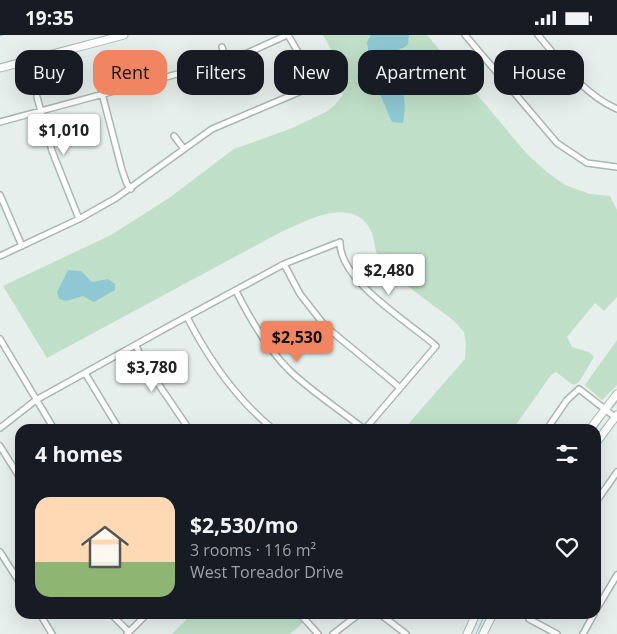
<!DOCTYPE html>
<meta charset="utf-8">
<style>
:root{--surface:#171b24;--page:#242831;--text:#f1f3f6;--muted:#9ea1a6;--accent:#f28561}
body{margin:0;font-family:"Open Sans",sans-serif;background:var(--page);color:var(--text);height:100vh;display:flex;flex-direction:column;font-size:19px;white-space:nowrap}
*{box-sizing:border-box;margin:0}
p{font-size:16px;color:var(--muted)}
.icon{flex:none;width:28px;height:28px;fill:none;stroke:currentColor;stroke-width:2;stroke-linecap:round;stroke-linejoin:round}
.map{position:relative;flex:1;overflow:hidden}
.sheet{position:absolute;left:15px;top:389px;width:586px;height:195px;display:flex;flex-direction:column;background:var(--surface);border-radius:15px;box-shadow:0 5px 20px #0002}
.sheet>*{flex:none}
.top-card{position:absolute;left:15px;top:15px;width:588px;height:45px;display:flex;gap:10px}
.price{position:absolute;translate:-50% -42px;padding:0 11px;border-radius:5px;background:#fff;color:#222;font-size:16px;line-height:32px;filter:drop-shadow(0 1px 2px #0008)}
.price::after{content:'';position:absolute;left:50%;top:30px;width:15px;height:11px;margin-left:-8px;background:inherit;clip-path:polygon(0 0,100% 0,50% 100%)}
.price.selected{background:var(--accent);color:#111}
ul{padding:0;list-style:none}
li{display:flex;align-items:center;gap:15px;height:125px;padding:0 20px}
li span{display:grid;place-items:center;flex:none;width:140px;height:100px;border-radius:15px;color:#555}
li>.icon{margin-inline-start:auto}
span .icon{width:60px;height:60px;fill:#fffc;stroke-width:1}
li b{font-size:21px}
h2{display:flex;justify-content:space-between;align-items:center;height:60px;padding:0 20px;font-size:21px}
.chip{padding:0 18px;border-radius:15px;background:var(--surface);box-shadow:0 5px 20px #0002;font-size:18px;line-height:45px}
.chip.selected{background:var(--accent);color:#111}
.status{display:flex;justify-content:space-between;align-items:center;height:35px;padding:0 25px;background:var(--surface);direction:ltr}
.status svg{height:14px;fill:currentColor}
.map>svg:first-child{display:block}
.green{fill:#bfdfc8}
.water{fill:#8fc8d3}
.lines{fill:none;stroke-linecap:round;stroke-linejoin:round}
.stream{stroke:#8fc8d3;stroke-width:1}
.street-casing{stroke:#a8b7b2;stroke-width:8}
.secondary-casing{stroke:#a4bbb3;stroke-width:9}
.street{stroke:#fff;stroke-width:5}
.secondary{stroke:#fff;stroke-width:7}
</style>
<div class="status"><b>19:35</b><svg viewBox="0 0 49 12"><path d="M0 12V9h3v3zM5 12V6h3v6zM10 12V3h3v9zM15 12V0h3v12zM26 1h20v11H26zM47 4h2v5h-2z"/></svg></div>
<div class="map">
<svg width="617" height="599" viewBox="0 0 617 599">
<rect width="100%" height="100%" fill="#e6efeb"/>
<path class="green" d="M 323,0 L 427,0 L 527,119 L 547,137 L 565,150 L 590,159 L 610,161 L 617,175 L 617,262 L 604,276 L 595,268 L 567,302 L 572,312 L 589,317 L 594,322 L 579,347 L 573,350 L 556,337 L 551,340 L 513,394 L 404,394 L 465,324 L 466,308 L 464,297 L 455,287 C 431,267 401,250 381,225 C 373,216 376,206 371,196 C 354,159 305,186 279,198 L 47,323 L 3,251 L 111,200 L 169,163 L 234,114 L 290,94 L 326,77 L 335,70 L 342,61 L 345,39 Z
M 617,305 L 617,350 L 602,365 L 585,350 Z
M 192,579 L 313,579 L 290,599 L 172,599 Z"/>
<path class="water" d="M 371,0 L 409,0 L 408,9 C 404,14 396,14 392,19 C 379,34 397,44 401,53 C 406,62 405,78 403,88 L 392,87 C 386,76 384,62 374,53 C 368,48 361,51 357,42 L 359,36 L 370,27 L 367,7 Z
M 68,235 L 81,236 L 92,247 L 108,244 L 115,249 L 115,255 L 94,267 L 83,261 L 66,266 L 59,264 L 57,257 Z"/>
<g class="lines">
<path class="stream" d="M 0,1 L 3,0
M 612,373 L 617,367
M 596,394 L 605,381
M 476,599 L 485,579"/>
<g class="street-casing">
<path id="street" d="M 465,0 L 557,108 L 587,128 L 617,132
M 538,0 C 562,28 583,59 617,74
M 222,12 L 226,25
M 159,27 L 163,43
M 99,47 L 122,135 L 127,149 L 131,154
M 37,62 L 52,116 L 79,184
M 0,87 L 207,31 L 243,20 L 287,0
M 174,101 L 184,114
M 0,160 L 22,211
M 0,221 L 79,184 L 116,163 L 212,94 L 311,52 L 314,49 L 313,43 L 288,0
M 284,229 L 300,259 L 325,291 L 399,352
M 236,256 C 250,284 266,312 289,335 C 312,357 339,374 364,394
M 187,282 C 209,325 235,363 273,394
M 0,304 L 54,394
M 136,311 L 146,331 L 189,394
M 85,338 L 119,394
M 0,393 L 36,365 L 164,294 L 284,229 L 340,207 C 339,246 409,287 436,311 L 365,394
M 547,394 L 567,365 L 579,354 L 615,382
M 0,411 L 20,443
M 596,467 L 617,437
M 0,517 L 20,548
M 596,575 L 617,540
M 40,579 L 52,599
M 111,579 L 129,597
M 300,579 L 318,599
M 380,579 L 406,599
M 531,579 L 529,584 L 557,599
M 127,599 L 147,579
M 333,599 L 359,579
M 583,599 L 594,579"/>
</g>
<g class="secondary-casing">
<path id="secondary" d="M 0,33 L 124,0
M 590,394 L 617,359
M 596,408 L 617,380
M 467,599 L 476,579
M 483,599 L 493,579"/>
</g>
<use href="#street" class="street"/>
<use href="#secondary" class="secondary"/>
</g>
</svg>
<b class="price" style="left:64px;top:121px">$1,010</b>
<b class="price" style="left:389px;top:261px">$2,480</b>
<b class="price selected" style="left:297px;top:328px">$2,530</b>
<b class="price" style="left:152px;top:358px">$3,780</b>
<div class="top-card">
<a class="chip">Buy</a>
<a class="chip selected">Rent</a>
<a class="chip">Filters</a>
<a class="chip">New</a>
<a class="chip">Apartment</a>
<a class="chip">House</a>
</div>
<section class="sheet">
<h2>4 homes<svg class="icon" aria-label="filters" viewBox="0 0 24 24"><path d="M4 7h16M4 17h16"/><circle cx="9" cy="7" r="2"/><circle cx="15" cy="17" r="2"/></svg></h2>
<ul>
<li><span style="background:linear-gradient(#ffd9b3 65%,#8fb573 0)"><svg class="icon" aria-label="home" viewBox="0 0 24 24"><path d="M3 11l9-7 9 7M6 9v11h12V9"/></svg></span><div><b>$2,530/mo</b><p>3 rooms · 116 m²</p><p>West Toreador Drive</p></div><svg class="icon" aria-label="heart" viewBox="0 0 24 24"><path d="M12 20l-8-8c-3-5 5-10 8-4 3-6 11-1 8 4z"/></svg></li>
</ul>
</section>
</div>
